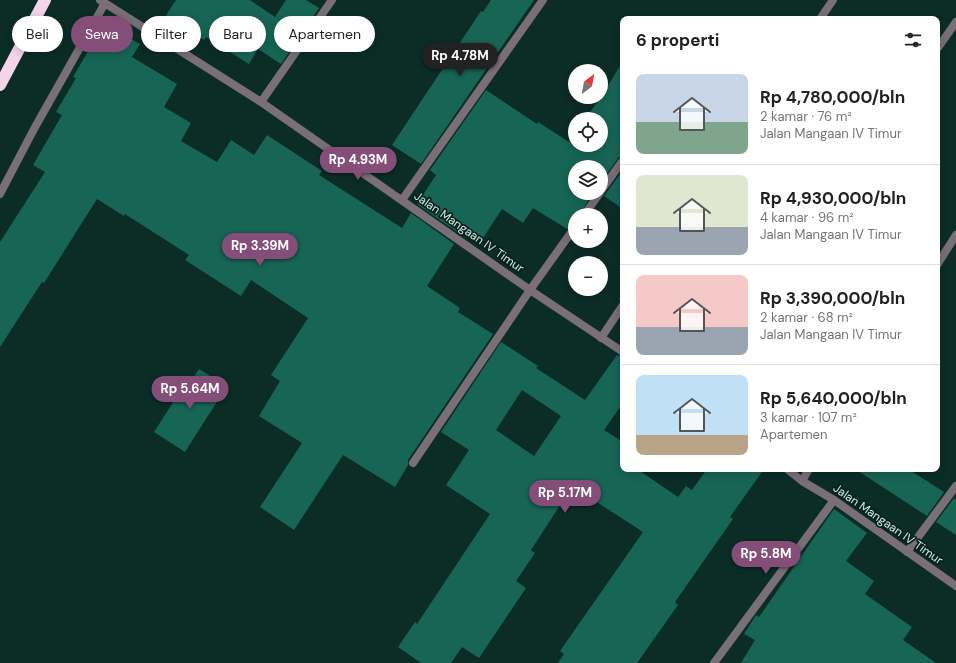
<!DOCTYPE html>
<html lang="id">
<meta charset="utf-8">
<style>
:root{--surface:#fff;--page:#f2f2f2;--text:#202124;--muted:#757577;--line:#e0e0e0;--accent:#844e78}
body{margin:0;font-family:"DM Sans",sans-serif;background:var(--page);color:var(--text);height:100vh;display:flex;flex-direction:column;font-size:15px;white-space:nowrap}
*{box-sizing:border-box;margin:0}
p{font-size:13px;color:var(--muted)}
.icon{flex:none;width:22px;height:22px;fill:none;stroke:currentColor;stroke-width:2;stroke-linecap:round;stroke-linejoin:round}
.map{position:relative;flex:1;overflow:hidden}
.side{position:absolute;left:620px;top:16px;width:320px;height:456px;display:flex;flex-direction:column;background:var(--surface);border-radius:8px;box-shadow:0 2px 10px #0003}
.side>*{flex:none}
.hud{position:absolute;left:12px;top:16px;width:380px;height:36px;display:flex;gap:8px}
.needle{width:26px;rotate:32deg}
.controls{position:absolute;left:568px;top:64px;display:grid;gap:8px}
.controls a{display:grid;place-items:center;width:40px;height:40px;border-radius:50%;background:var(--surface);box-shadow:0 2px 10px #0003;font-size:20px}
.price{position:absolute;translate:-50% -34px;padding:0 9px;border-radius:14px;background:var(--accent);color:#fff;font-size:13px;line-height:26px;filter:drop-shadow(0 1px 2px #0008)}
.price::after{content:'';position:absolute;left:50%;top:24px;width:12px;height:9px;margin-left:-6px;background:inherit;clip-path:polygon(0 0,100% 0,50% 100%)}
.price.selected{background:#222;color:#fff}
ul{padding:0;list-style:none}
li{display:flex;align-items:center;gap:12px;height:100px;padding:0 16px}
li+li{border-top:1px solid var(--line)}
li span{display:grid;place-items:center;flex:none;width:112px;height:80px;border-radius:8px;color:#555}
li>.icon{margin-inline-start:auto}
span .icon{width:48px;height:48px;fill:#fffc;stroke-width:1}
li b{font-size:17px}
h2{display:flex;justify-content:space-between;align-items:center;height:48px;padding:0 16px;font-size:17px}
.chip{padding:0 14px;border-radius:18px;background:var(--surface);box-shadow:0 2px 10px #0003;font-size:14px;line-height:36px}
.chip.selected{background:var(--accent);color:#fff}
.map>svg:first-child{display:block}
.building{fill:#176555;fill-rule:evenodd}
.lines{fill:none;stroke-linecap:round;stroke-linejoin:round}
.minor{stroke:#7b6f77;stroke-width:8}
.motorway{stroke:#f3d5e9;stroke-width:12}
.labels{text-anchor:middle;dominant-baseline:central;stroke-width:3.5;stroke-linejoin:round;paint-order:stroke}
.street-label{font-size:12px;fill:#d6e8e2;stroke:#01231c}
</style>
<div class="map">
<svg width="956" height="663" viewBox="0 0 956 663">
<rect width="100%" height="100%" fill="#0b2d26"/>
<path class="building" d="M 176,0 L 250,0 L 275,17 L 286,0 L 306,0 L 319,8 L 281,64 L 258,49 L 249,64 L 206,37 L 204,40 L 166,15 Z
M 491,0 L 534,0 L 421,164 L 392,145 L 481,11 L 483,12 Z
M 104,24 L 140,44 L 132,57 L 177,84 L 164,107 L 191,123 L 181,141 L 217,162 L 231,140 L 254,155 L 267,135 L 322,171 L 319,175 L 402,228 L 411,213 L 454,244 L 427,286 L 460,308 L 458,312 L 493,334 L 408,460 L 408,465 L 395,487 L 343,455 L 294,530 L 260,507 L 302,443 L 259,416 L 280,381 L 271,375 L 308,318 L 251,280 L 241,296 L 185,260 L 189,255 L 125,214 L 124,216 L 97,199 L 44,283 L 42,282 L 0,347 L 0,242 L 45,172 L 33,165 L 62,115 L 56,112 L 76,78 L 73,77 Z
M 623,61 L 623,155 L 619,157 L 601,182 L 601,167 L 575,167 L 575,193 L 593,193 L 579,215 L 575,215 L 575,222 L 567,229 L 533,208 L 523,223 L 502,209 L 481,241 L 463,229 L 460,234 L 417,204 L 436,175 L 430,170 L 486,90 L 537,124 L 538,122 L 569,142 L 575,134 L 575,145 L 601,145 L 601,119 L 585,119 L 601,97 Z
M 623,170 L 623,209 L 604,196 Z
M 501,342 L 538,366 L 536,368 L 585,400 L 617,355 L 623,357 L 623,403 L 604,430 L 623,442 L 623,469 L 637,469 L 678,497 L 686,486 L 692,490 L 707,469 L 764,469 L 730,517 L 733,519 L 675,602 L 678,605 L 637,663 L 558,663 L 564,654 L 560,651 L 643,532 L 592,499 L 587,506 L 568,493 L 531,550 L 535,553 L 516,581 L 526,588 L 479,658 L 462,647 L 451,663 L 421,663 L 398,647 L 415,622 L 417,624 L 490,514 L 446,485 L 469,450 L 441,432 ZM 522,390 L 561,416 L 534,456 L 496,430 Z
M 199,369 L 227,386 L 185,452 L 154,432 L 181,390 L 184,392 Z
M 855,469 L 908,469 L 944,492 L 927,516 Z
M 954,498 L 956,500 L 956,535 L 936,522 Z
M 834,509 L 867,533 L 846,561 L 874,581 L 865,594 L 912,627 L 903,640 L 936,663 L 741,663 L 755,640 L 744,634 L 756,615 L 759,617 Z"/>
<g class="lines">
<path class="minor" d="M 100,0 L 261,102 L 530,290 L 623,352
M 820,19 L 833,0
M 937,49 L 956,22
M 261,102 L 332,0
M 601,191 L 623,160
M 0,194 L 34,129 L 105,3
M 402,200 L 543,0
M 584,215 L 600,193
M 937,265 L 956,235
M 601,338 L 623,305
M 413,463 L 530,290 L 575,227
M 787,469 L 802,481 L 834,500 L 956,586
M 802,481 L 809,469
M 907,552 L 956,486
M 714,663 L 834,500"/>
<path class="motorway" d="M 0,85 L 45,0"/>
</g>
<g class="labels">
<g class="street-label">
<text transform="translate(469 232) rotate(35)">Jalan Mangaan IV Timur</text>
<text transform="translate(888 524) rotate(35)">Jalan Mangaan IV Timur</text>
</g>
</g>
</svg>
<div class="controls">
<a><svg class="needle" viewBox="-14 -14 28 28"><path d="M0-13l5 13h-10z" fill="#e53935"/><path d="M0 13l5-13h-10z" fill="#757577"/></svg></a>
<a><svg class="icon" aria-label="locate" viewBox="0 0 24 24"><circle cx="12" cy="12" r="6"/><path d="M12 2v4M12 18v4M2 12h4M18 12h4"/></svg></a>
<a><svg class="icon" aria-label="layers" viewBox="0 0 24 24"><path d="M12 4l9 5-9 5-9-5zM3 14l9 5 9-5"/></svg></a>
<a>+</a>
<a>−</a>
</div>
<b class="price selected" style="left:460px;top:77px">Rp 4.78M</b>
<b class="price" style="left:358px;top:181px">Rp 4.93M</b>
<b class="price" style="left:260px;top:267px">Rp 3.39M</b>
<b class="price" style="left:190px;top:410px">Rp 5.64M</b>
<b class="price" style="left:565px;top:514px">Rp 5.17M</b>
<b class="price" style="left:766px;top:575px">Rp 5.8M</b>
<div class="hud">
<a class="chip">Beli</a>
<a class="chip selected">Sewa</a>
<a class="chip">Filter</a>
<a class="chip">Baru</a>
<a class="chip">Apartemen</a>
</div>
<section class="side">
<h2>6 properti<svg class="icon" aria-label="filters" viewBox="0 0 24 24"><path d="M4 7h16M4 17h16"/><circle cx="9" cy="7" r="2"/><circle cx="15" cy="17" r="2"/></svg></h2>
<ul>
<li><span style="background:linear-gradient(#c9d6e8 60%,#7fa58c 0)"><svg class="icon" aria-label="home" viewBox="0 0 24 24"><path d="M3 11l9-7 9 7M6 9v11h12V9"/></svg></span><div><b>Rp 4,780,000/bln</b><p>2 kamar · 76 m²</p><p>Jalan Mangaan IV Timur</p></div></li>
<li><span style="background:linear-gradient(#dfe7d0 65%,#9aa5b1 0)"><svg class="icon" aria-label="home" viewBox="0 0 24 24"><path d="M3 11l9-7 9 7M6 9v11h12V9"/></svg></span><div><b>Rp 4,930,000/bln</b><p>4 kamar · 96 m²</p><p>Jalan Mangaan IV Timur</p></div></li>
<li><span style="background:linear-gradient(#f6c9c9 65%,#9aa5b1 0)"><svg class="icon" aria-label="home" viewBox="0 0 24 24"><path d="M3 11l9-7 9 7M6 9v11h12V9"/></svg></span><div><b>Rp 3,390,000/bln</b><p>2 kamar · 68 m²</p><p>Jalan Mangaan IV Timur</p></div></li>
<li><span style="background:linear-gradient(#bfe0f5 75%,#b9a48a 0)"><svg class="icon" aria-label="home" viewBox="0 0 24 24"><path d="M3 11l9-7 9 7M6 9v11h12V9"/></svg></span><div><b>Rp 5,640,000/bln</b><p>3 kamar · 107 m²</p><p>Apartemen</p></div></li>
</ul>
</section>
</div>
